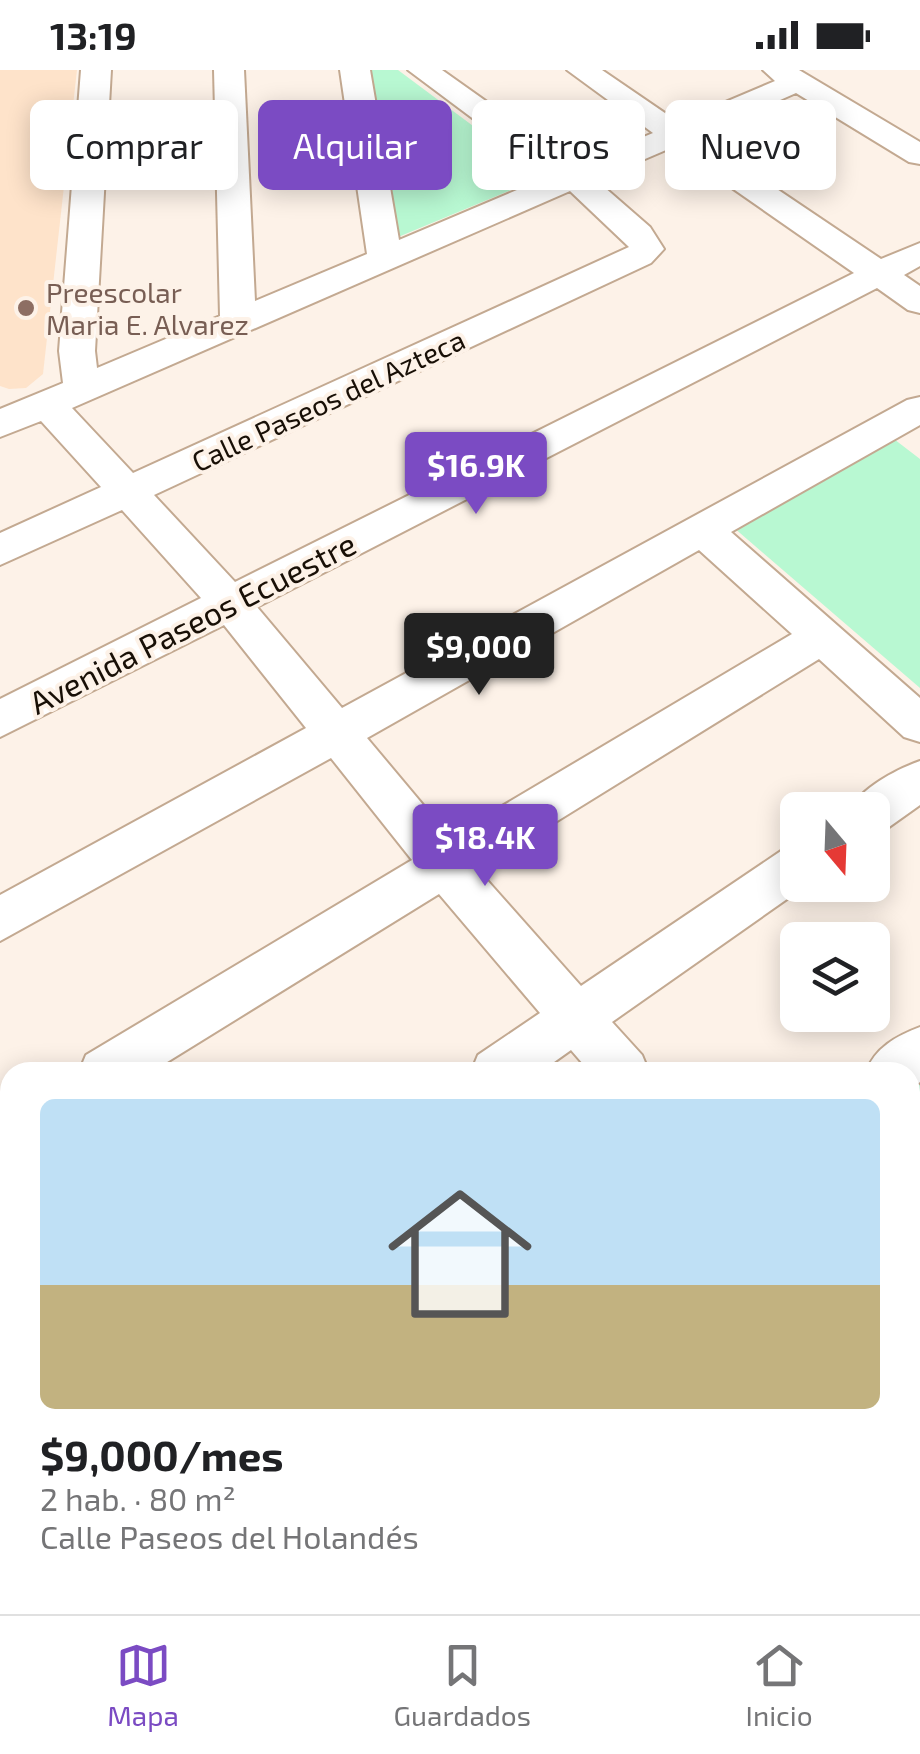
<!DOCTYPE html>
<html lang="es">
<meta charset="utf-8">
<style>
:root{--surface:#fff;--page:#f6f6f6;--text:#202124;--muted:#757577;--line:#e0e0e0;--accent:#7b4bc3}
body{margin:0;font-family:"Exo 2",sans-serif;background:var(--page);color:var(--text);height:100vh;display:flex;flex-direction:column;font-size:38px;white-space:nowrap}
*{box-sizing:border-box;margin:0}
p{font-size:32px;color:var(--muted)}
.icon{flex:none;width:55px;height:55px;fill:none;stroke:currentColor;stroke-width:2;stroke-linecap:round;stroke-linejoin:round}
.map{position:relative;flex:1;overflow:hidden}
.side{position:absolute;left:0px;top:992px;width:920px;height:552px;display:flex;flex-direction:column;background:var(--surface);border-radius:30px 30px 0 0;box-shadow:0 5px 25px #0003}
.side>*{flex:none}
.hud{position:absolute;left:30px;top:30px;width:860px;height:90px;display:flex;gap:20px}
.needle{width:65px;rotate:161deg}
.buttons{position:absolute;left:780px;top:722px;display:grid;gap:20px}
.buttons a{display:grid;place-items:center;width:110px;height:110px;border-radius:15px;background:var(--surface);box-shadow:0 5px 25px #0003;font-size:50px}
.price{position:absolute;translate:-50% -85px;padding:0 22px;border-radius:10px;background:var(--accent);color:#fff;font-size:32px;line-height:65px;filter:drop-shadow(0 2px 5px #0008)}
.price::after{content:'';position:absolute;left:50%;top:60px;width:30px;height:22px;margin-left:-15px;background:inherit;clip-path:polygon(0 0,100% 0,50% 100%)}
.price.active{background:#222;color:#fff}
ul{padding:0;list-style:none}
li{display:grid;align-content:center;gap:20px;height:530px;padding:0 40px}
li span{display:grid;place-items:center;height:310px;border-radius:15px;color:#555}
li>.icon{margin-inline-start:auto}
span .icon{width:180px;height:180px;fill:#fffc;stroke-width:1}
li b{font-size:42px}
.pill{padding:0 35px;border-radius:15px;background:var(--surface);box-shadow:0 5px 25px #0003;font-size:35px;line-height:90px}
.pill.active{background:var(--accent);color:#fff}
.status{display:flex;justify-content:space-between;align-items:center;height:70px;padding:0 50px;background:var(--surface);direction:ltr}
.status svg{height:28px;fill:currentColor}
.menu{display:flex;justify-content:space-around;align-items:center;height:140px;border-top:2px solid var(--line);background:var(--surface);font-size:28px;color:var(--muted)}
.menu a{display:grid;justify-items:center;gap:5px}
.menu .active{color:var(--accent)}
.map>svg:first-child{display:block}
.built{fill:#fee3ca}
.green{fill:#b8f8d2}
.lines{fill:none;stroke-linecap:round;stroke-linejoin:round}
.minor-casing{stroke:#c3a991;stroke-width:4}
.minor{fill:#fff;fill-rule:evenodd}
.education-dot{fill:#8d6e63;stroke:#fdf2e8;stroke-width:4}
.labels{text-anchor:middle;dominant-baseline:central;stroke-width:8;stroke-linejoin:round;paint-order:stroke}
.far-education-label{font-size:28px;fill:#785e54;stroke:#fdf2e8;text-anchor:start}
.far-street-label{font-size:28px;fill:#180f06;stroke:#fdf2e8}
.street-label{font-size:32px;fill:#180f06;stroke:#fdf2e8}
</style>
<div class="status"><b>13:19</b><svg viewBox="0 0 49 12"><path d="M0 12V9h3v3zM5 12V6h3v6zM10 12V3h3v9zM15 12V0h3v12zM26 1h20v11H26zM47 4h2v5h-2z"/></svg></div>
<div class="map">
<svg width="920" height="1544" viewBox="0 0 920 1544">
<rect width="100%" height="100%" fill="#fdf2e8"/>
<path class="built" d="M 0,0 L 77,0 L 43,304 L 26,318 L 9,319 L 0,316 Z"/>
<path class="green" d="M 358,0 L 398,0 L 535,102 L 535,110 L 391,170 Z
M 890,366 L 920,389 L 920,618 L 733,457 Z
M 920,1007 L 920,1544 L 583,1544 L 572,1535 L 910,1535 L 910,1015 Z"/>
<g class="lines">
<g class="minor-casing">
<path id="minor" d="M 81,0 L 111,0 L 95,281 L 97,298 L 220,246 L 214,0 L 244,0 L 255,231 L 367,184 L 340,0 L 370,0 L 399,170 L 550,106 L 408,0 L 442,0 L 576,95 L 653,63 L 567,0 L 602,0 L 678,52 L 775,11 L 763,0 L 799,0 L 920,72 L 920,94 L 909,92 L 796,23 L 698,66 L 881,189 L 920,173 L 920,196 L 904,205 L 920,216 L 920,243 L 908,240 L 877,218 L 257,537 L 342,638 L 907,330 L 920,327 L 920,355 L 731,462 L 920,628 L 920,672 L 904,667 L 819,589 L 478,800 L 581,916 L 781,781 L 798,775 L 798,815 L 807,815 L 612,952 L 642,985 L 649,1002 L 590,1002 L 571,980 L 540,1002 L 471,1002 L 478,985 L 540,943 L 439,824 L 151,1002 L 79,1002 L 86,985 L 412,790 L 331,688 L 0,871 L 0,825 L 306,658 L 224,555 L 0,667 L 0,629 L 201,528 L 122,440 L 0,495 L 0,463 L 101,417 L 41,351 L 0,367 L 0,339 L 63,313 L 59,281 ZM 673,77 L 854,203 L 235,512 L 154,425 L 651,193 L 664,179 L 650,157 L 596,110 ZM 570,121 L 629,177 L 133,403 L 72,338 ZM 699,480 L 792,564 L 450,767 L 367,668 Z
M 920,691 L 920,735 L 889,757 L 872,762 L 872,740 L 850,740 C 861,718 897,699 920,691 Z
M 920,957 L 920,1012 L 910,1020 L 910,1002 L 866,1002 C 875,978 896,966 920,957 Z
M 10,1033 L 10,1087 L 0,1091 L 0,1037 Z
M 0,1158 L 10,1163 L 10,1235 L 0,1231 Z
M 10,1302 L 10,1365 L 0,1369 L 0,1306 Z
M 0,1465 L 10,1469 L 10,1535 L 78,1535 L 82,1544 L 10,1544 L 0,1535 Z
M 181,1535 L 253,1535 L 249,1544 L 177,1544 Z
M 467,1535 L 539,1535 L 543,1544 L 471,1544 Z"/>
</g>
<use href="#minor" class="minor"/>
</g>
<circle class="education-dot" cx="26" cy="238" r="10"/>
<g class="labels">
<g class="far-education-label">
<text x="46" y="222">Preescolar<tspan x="46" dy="32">Maria E. Alvarez</tspan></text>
</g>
<g class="far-street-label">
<text transform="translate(328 330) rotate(-25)">Calle Paseos del Azteca</text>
</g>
<g class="street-label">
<text transform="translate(192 552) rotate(-27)">Avenida Paseos Ecuestre</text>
</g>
</g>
</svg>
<div class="buttons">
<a><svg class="needle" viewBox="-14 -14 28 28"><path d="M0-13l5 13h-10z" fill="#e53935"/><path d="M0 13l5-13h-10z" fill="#757577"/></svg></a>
<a><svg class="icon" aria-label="layers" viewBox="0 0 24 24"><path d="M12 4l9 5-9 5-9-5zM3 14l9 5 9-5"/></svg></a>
</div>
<b class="price" style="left:476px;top:447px">$16.9K</b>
<b class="price active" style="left:479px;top:628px">$9,000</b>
<b class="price" style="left:485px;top:819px">$18.4K</b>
<div class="hud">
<a class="pill">Comprar</a>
<a class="pill active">Alquilar</a>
<a class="pill">Filtros</a>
<a class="pill">Nuevo</a>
</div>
<section class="side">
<ul>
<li><span style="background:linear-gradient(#bfe0f5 60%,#c2b280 0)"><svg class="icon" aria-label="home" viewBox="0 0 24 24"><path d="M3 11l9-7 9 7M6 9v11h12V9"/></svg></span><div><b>$9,000/mes</b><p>2 hab. · 80 m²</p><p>Calle Paseos del Holandés</p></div></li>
</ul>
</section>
</div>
<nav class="menu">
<a class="active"><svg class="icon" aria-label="map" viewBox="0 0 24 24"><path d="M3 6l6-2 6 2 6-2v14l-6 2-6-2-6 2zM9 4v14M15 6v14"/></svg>Mapa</a>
<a><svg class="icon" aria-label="saved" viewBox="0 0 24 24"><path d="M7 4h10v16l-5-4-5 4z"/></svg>Guardados</a>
<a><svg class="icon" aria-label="home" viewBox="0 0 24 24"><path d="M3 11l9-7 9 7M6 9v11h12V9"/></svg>Inicio</a>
</nav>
